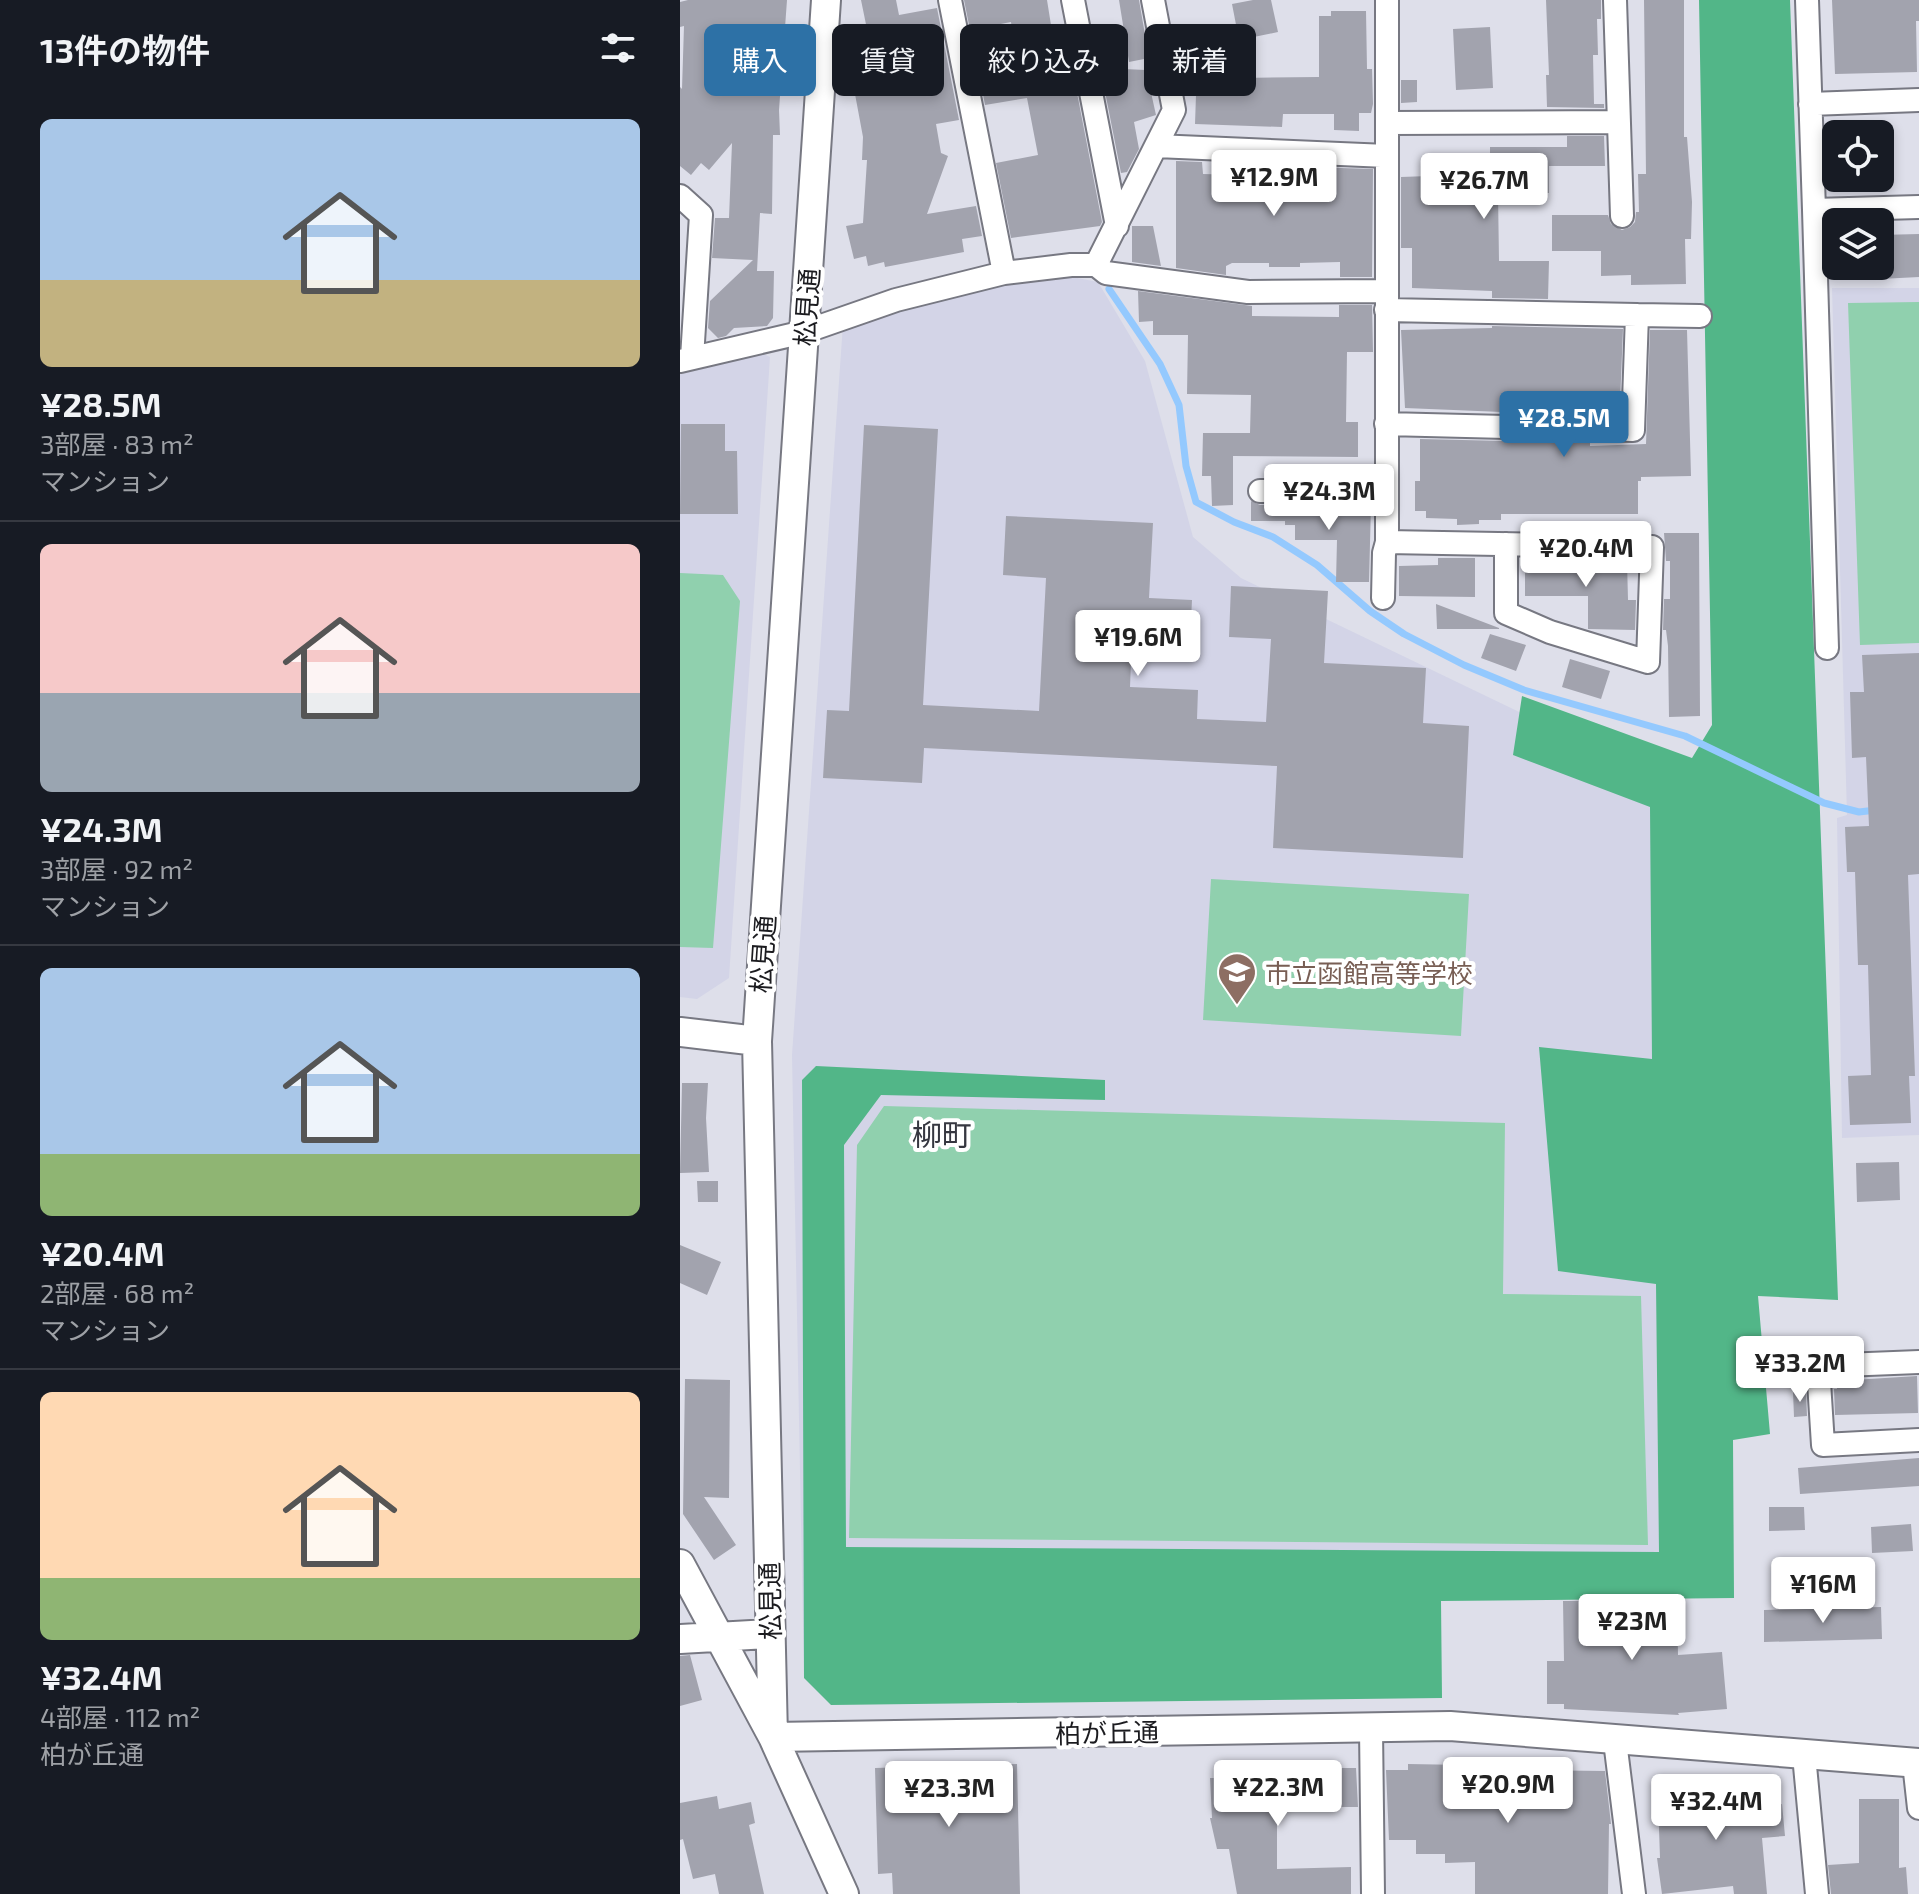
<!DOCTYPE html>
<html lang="ja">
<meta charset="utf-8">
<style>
:root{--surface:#171b24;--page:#242831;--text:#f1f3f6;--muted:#9ea1a6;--line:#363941;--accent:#2d71a6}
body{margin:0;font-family:"Exo 2","Noto Sans JP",sans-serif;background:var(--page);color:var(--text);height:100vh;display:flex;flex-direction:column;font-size:30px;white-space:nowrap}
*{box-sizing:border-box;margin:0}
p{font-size:26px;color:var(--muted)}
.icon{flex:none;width:44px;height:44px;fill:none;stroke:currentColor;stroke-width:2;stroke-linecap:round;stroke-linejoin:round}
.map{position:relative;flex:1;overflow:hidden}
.drawer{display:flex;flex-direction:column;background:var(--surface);width:680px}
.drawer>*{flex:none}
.guide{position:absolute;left:24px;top:24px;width:760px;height:72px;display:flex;gap:16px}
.controls{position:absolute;left:1142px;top:120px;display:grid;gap:16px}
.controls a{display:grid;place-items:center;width:72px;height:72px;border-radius:12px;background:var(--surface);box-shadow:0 4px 12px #0003;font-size:40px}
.price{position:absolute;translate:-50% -68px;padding:0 18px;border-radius:8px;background:#fff;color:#222;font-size:26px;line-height:52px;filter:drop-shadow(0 2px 4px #0008)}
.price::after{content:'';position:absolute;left:50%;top:48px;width:24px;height:18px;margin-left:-12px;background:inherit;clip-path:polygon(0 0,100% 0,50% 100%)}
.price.selected{background:var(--accent);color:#fff}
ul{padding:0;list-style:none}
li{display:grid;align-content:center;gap:16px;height:424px;padding:0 40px}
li+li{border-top:2px solid var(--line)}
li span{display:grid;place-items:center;height:248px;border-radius:12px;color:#555}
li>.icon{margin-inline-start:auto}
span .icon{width:144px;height:144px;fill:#fffc;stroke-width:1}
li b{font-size:34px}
h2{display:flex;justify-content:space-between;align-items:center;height:96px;padding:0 40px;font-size:34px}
.chip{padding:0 28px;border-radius:12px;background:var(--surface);box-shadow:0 4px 12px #0003;font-size:28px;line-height:72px}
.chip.selected{background:var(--accent);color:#fff}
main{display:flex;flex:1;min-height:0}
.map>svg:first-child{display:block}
.built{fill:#d3d4e7}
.green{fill:#90d0ae}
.forest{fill:#52b688}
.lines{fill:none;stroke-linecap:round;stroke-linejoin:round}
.stream{stroke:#94c9fe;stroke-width:7}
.building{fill:#a2a3ae}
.minor-casing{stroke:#777882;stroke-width:26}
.tertiary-casing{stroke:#777882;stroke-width:32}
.minor{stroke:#fff;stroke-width:22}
.tertiary{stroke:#fff;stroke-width:28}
.labels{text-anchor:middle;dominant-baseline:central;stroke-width:8;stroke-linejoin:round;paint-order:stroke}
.street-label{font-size:26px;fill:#1b1b1f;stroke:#fff}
.education-label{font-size:26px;fill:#785e54;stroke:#fff;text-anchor:start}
.quarter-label{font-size:30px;fill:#363740;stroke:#fff}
</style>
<main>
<section class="drawer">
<h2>13件の物件<svg class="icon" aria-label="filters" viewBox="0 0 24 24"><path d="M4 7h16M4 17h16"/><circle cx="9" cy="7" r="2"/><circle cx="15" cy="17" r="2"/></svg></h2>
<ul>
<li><span style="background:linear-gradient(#a9c7e8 65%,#c2b280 0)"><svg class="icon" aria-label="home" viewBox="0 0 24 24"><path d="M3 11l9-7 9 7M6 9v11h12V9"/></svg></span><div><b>¥28.5M</b><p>3部屋 · 83 m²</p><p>マンション</p></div></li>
<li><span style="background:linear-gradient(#f6c9c9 60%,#9aa5b1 0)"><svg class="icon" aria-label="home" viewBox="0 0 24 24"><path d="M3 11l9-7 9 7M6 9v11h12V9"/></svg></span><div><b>¥24.3M</b><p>3部屋 · 92 m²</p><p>マンション</p></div></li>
<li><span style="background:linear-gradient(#a9c7e8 75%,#8fb573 0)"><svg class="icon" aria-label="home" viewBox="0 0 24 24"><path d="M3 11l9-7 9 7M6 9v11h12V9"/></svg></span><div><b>¥20.4M</b><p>2部屋 · 68 m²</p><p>マンション</p></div></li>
<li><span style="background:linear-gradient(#ffd9b3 75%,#8fb573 0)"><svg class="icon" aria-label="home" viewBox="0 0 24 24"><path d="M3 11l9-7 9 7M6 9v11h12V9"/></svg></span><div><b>¥32.4M</b><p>4部屋 · 112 m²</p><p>柏が丘通</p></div></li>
</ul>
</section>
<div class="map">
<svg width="1239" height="1894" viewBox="0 0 1239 1894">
<rect width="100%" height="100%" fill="#dedfea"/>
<path class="built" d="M 392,277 L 418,282 L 465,361 L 513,537 L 561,578 L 999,789 L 1001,1584 L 755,1590 L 124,1678 L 112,1055 L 163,324 L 222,305 L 328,284 Z
M 1152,288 L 1239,288 L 1239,1135 L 1162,1138 L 1157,818 L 1167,815 Z
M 79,352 L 90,357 L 49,978 L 17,999 L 0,997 L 0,374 Z"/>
<path class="green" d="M 1239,302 L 1239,643 L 1180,645 L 1168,303 Z
M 0,573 L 43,575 L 60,601 L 33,948 L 0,947 Z
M 531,879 L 789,894 L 781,1036 L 523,1020 Z
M 204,1106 L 825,1123 L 823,1294 L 961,1296 L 968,1545 L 169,1538 L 177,1145 Z"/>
<path class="forest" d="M 1019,0 L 1110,0 L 1158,1300 L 1078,1296 L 1090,1434 L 1053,1440 L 1054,1598 L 761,1601 L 762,1698 L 151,1705 L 124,1678 L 122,1080 L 136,1066 L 425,1080 L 425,1100 L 201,1095 L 164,1145 L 166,1547 L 979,1552 L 976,1284 L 878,1271 L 859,1047 L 972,1059 L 970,807 L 833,755 L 842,696 L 1012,758 L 1032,725 Z"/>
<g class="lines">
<path class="stream" d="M 429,289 L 480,364 L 499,405 L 506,466 L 516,502 L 554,522 L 593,537 L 637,565 L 690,611 L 724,634 L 784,665 L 844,690 L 1005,736 L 1144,803 L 1179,812 L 1196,810"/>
</g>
<path class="building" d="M 8,0 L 107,0 L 99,110 L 100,135 L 93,135 L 92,214 L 80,213 L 77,271 L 94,271 L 93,318 L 87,326 L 54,328 L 46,336 L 38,338 L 28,328 L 30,301 L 73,260 L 32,258 L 35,218 L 49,218 L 52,143 L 29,170 L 21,163 L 11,175 L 0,166 L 0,87 L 2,89 L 4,26 L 0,27 L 0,2 Z
M 181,0 L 216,0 L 219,15 L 257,8 L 279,120 L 256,124 L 261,153 L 268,156 L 247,214 L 296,206 L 302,236 L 282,239 L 284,252 L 205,267 L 204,262 L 188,266 L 186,256 L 174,259 L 166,226 L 183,223 L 187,160 L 182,160 L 183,137 L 172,78 L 178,41 L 189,39 Z
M 284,0 L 367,0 L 378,69 L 392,67 L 422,222 L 420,226 L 331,238 L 316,163 L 358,155 L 347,98 L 305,105 L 298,67 L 337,61 L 331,22 L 290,30 Z
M 439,0 L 459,0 L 469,58 L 449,62 Z
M 573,0 L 591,0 L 598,32 L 559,40 L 552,4 Z
M 866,0 L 921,0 L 921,19 L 917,19 L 918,55 L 913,55 L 914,104 L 924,104 L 924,108 L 867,107 L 866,75 L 869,75 Z
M 964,0 L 1004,0 L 1004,137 L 1007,137 L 1012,202 L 1011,239 L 1005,239 L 1006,284 L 951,285 L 951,275 L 921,276 L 921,251 L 872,251 L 872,215 L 928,215 L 931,224 L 942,230 L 950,227 L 955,222 L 956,212 L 959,212 L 958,174 L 966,174 Z
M 1152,0 L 1239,0 L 1239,21 L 1236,21 L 1237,72 L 1155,74 Z
M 651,11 L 686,11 L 687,69 L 692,69 L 693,104 L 691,113 L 679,113 L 679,131 L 654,130 L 654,114 L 603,114 L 602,127 L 515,124 L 516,95 L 522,95 L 523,73 L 560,74 L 560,78 L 639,77 L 639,16 L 651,16 Z
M 810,27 L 813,88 L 776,90 L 773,29 Z
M 442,57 L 443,69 L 466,70 L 476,115 L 454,122 L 459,149 L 447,172 L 441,173 L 419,61 Z
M 721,80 L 737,80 L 737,102 L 721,103 Z
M 887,136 L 924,136 L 925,166 L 869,166 L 869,193 L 818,193 L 819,261 L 869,261 L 868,299 L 812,298 L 812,291 L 732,288 L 732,248 L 721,248 L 721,177 L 749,176 L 749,195 L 793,194 L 794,161 L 810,161 L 810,147 L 887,147 Z
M 496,161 L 522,162 L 523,174 L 562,175 L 562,165 L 693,169 L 692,277 L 660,277 L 660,262 L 620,263 L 620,267 L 589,267 L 589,263 L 552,263 L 546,266 L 546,275 L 496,268 Z
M 452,226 L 473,226 L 481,266 L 452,262 Z
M 1239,234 L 1239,277 L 1200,279 L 1200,235 Z
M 458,291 L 572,306 L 572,316 L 659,317 L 659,305 L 692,305 L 693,352 L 667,352 L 666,422 L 678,422 L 678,457 L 553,456 L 553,505 L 532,506 L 531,476 L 522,476 L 523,433 L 570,433 L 571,395 L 507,394 L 508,335 L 473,335 L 473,321 L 459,322 Z
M 812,326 L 943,329 L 940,403 L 898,403 L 898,415 L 725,408 L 721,330 L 812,328 Z
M 970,330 L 1007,330 L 1011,476 L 961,477 L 961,481 L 958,481 L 958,514 L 821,514 L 821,520 L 799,520 L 799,524 L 777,525 L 777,519 L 746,518 L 746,511 L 735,511 L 735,481 L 740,481 L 740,439 L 910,443 L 910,446 L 966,444 Z
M 1,424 L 45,424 L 45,451 L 57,451 L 58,514 L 0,514 Z
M 184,425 L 258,429 L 243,705 L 359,711 L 366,578 L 323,575 L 326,516 L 473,523 L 469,598 L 512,600 L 510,640 L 452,638 L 450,687 L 518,690 L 517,719 L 586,722 L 591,639 L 549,637 L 551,586 L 648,591 L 644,663 L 746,668 L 743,723 L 789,726 L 783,858 L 593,848 L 597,766 L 244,748 L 242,783 L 143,778 L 147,710 L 169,711 Z
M 571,501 L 580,505 L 691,505 L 689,582 L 656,582 L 657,540 L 615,540 L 615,525 L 605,525 L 605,521 L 571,521 Z
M 984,533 L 1019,533 L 1020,716 L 989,717 L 988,646 L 986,630 L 983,630 L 984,599 L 990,599 L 990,561 L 986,561 Z
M 758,558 L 795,558 L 795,597 L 719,596 L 719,566 L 758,565 Z
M 845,559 L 882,559 L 882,561 L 947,561 L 948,600 L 956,600 L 955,630 L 908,629 L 908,596 L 845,596 Z
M 756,604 L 819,628 L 819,629 L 757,629 Z
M 810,634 L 846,645 L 836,671 L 801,658 Z
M 1239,653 L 1239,874 L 1228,875 L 1235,1076 L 1229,1076 L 1231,1123 L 1170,1125 L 1168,1076 L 1191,1075 L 1188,965 L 1178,965 L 1175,872 L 1167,872 L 1165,827 L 1189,826 L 1186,757 L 1172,758 L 1170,692 L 1184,692 L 1182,655 Z
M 890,659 L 930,671 L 921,699 L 882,687 Z
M 2,1083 L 28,1083 L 26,1118 L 29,1172 L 0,1173 Z
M 1219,1162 L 1220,1200 L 1177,1202 L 1176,1163 Z
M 17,1181 L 38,1181 L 38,1202 L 18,1202 Z
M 0,1245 L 41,1262 L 27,1295 L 0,1283 Z
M 1237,1376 L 1238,1413 L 1155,1415 L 1154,1389 L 1157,1389 L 1157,1381 Z
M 5,1379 L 50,1380 L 49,1498 L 24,1497 L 56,1545 L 34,1560 L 3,1514 Z
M 1126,1391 L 1127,1416 L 1114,1417 L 1113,1392 Z
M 1239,1458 L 1239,1486 L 1120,1494 L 1118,1468 Z
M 1089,1507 L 1124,1507 L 1125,1530 L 1089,1531 Z
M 1231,1524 L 1233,1551 L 1192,1553 L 1191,1527 Z
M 997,1600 L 998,1655 L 1042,1652 L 1047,1709 L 998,1713 L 999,1715 L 884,1709 L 884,1704 L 867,1704 L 867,1661 L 884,1661 L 883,1601 Z
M 1201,1607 L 1202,1639 L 1084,1642 L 1084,1610 Z
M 10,1655 L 22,1700 L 0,1706 L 0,1656 Z
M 633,1763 L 633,1768 L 676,1768 L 678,1807 L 597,1807 L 597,1869 L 671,1867 L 671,1894 L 557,1894 L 549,1849 L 537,1849 L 530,1818 L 532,1818 L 530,1778 L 551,1778 L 551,1783 L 600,1782 L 600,1764 Z
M 337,1764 L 340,1894 L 213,1894 L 212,1873 L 198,1874 L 195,1768 Z
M 728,1764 L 842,1766 L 842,1770 L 925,1771 L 931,1824 L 929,1824 L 928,1894 L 795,1894 L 795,1862 L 765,1863 L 765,1854 L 736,1854 L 736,1840 L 709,1840 L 706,1770 L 728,1770 Z
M 1078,1783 L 1081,1806 L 1102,1804 L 1105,1836 L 1082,1838 L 1087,1894 L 1054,1894 L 1053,1886 L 982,1894 L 977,1858 L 980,1858 L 978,1799 L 1045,1797 L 1046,1794 L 1057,1794 L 1056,1785 Z
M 37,1796 L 39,1809 L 71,1802 L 75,1823 L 69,1825 L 84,1894 L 39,1894 L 35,1874 L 13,1879 L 3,1839 L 0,1840 L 0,1803 Z
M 1179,1799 L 1219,1799 L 1219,1868 L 1226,1867 L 1228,1894 L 1151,1894 L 1148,1865 L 1179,1863 Z"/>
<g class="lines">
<g class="minor-casing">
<path id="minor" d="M 270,0 L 324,273
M 393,0 L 437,226
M 707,0 L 707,542 L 972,547 L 968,662 L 870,632 L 826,613 L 826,544
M 935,0 L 942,216
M 1127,0 L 1134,210 L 1239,207
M 1130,104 L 1239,100
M 707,123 L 938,122
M 476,146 L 707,156
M 0,196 L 21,215 L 12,358
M 1134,210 L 1147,648
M 416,265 L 494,110 L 473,0
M 706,310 L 957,315 L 953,430 L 706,424
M 957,315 L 1020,316
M 0,361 L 124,332 L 216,300 L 324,273 L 391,265 L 416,265 L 426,273 L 568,292 L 706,291
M 580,491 L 707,491
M 703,598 L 704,553 L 707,542
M 1239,1362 L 1138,1366 L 1143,1445 L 1239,1440
M 691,1729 L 693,1894
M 935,1741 L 954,1894
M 1124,1755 L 1137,1894
M 1234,1763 L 1239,1808"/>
</g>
<g class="tertiary-casing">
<path id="tertiary" d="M 146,0 L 77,1041 L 93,1737 L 164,1894
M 0,1032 L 77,1041
M 0,1564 L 93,1737 L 770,1726 L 1239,1763
M 0,1639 L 89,1634"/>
</g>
<use href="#minor" class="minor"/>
<use href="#tertiary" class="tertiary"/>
</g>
<defs>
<g id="school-pin" transform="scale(2)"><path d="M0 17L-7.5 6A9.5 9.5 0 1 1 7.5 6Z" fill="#8d6e63" stroke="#fff"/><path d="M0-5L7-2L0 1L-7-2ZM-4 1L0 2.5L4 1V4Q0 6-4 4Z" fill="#fff"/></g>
</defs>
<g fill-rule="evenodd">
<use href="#school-pin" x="557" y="972"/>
</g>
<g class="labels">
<g class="street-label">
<text transform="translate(126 307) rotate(-86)">松見通</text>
<text transform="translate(82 954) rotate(-86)">松見通</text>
<text transform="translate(89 1601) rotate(-91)">松見通</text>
<text transform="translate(427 1732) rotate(-1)">柏が丘通</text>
</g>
<g class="education-label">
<text x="585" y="972">市立函館高等学校</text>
</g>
<g class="quarter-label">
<text x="262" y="1134">柳町</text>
</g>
</g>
</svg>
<div class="controls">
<a><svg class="icon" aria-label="locate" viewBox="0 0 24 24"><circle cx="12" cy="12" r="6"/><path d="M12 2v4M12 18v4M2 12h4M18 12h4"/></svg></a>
<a><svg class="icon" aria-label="layers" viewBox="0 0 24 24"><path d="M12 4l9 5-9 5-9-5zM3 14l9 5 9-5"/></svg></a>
</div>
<b class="price" style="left:594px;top:218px">¥12.9M</b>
<b class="price" style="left:804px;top:221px">¥26.7M</b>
<b class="price selected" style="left:884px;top:459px">¥28.5M</b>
<b class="price" style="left:649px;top:532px">¥24.3M</b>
<b class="price" style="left:906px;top:589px">¥20.4M</b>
<b class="price" style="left:458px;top:678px">¥19.6M</b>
<b class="price" style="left:1120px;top:1404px">¥33.2M</b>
<b class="price" style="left:1143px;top:1625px">¥16M</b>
<b class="price" style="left:952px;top:1662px">¥23M</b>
<b class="price" style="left:828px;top:1825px">¥20.9M</b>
<b class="price" style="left:598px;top:1828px">¥22.3M</b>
<b class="price" style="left:269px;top:1829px">¥23.3M</b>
<b class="price" style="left:1036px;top:1842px">¥32.4M</b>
<div class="guide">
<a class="chip selected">購入</a>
<a class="chip">賃貸</a>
<a class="chip">絞り込み</a>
<a class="chip">新着</a>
</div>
</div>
</main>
